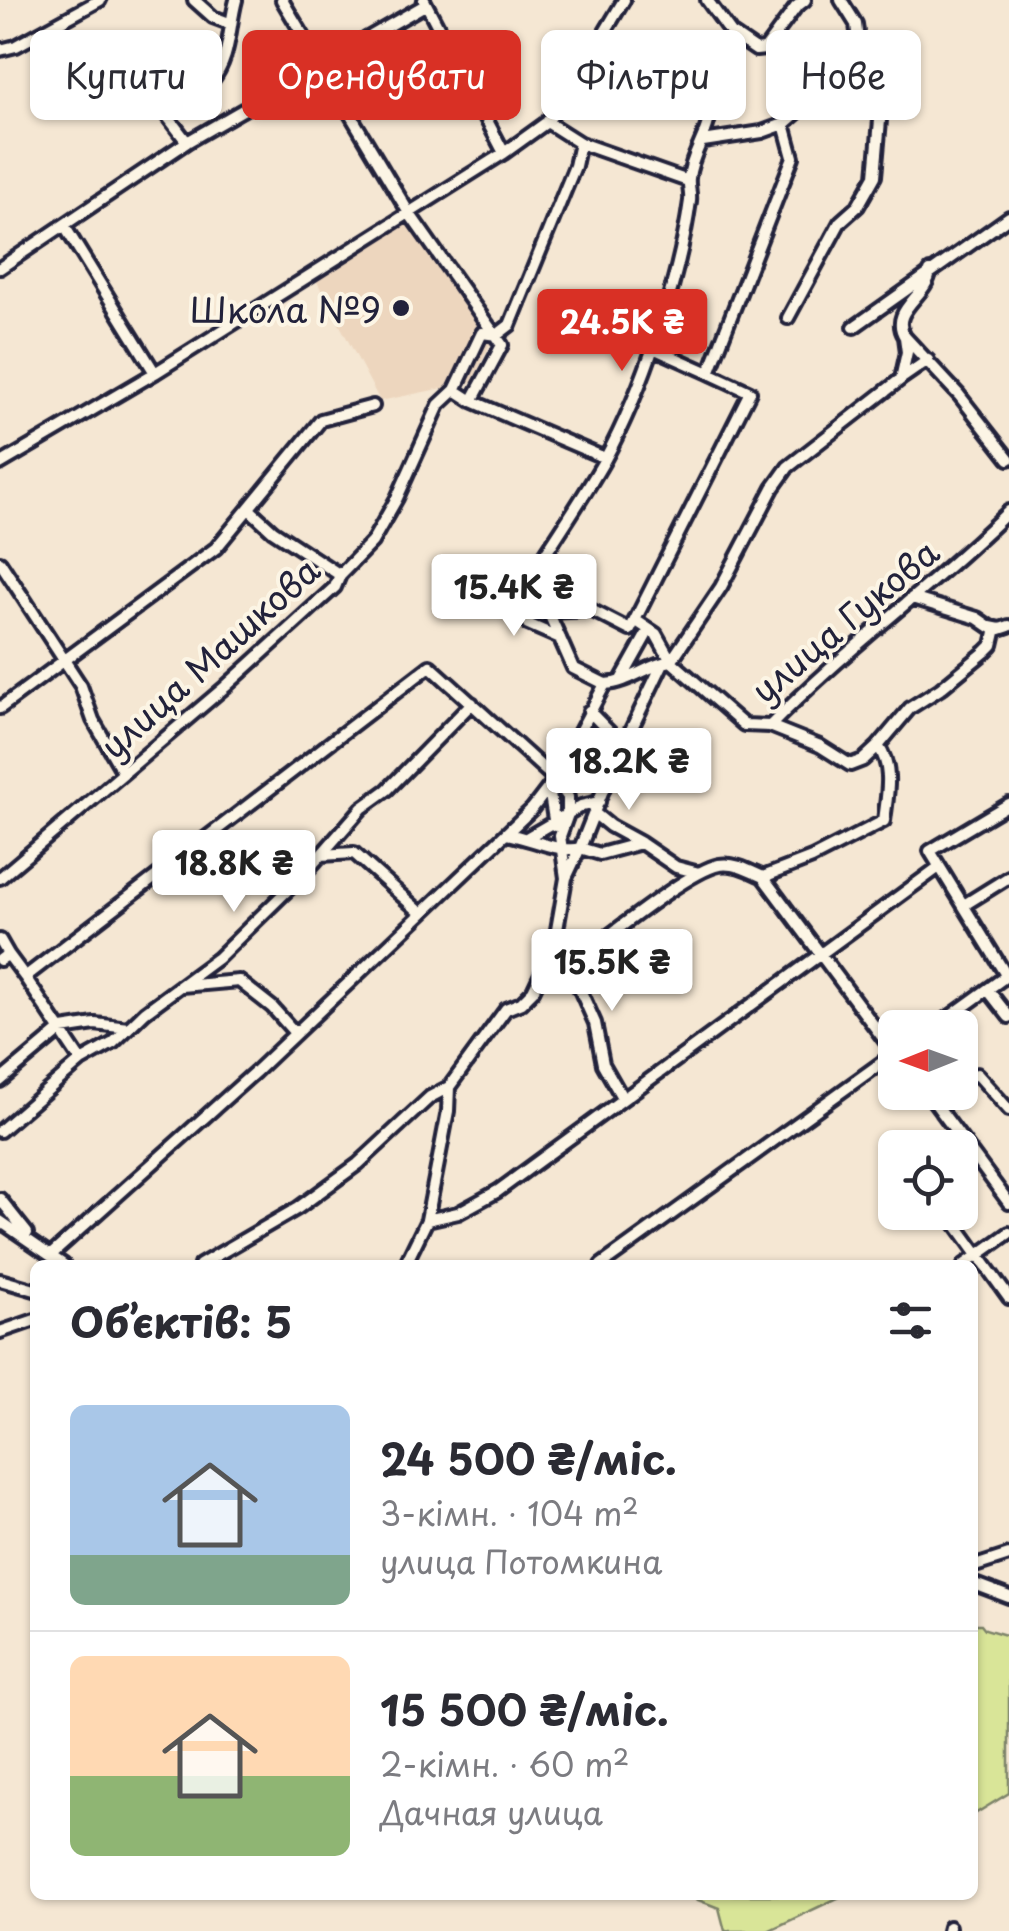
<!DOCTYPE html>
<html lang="uk">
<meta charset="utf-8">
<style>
:root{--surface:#fff;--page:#f7f7f7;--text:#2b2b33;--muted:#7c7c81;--line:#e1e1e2;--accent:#d93025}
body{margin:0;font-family:"Playpen Sans",sans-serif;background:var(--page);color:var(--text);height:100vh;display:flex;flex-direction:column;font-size:38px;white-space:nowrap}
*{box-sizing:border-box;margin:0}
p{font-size:32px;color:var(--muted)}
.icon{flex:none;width:55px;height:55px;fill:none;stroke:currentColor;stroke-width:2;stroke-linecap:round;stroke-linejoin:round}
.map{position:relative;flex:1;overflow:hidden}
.details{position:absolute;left:30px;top:1260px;width:948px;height:640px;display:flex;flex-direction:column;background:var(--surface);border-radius:15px;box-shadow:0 2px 8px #0004}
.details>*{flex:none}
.banner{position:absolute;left:30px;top:30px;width:950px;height:90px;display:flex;gap:20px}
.needle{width:65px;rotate:269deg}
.fabs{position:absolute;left:878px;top:1010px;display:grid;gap:20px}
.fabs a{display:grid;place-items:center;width:100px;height:100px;border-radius:15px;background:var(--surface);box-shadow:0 2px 8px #0004;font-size:50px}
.price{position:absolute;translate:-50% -85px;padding:0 22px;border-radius:10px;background:#fff;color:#222;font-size:32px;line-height:65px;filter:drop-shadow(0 2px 5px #0008)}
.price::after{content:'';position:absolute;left:50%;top:60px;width:30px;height:22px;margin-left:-15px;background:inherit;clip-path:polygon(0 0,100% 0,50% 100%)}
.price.current{background:var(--accent);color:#fff}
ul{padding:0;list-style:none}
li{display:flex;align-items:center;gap:30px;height:250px;padding:0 40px}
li+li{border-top:2px solid var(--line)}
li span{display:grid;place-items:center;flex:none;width:280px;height:200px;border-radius:15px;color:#555}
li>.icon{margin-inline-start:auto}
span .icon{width:120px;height:120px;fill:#fffc;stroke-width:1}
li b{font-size:42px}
h2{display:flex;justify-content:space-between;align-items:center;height:120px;padding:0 40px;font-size:42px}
.chip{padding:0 35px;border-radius:15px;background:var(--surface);box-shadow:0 2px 8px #0004;font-size:35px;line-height:90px}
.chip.current{background:var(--accent);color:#fff}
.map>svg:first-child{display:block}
.built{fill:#edd6be}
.green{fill:#d9e598;stroke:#7e846a;stroke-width:2.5}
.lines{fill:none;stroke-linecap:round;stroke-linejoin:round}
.street-casing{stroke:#22223b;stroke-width:18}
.street{stroke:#fcf5e5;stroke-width:10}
.poi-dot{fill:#22223b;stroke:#fcf5e5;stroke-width:4}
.labels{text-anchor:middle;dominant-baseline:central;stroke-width:8;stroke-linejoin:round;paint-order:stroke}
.poi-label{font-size:35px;fill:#22223b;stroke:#fcf5e5;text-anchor:end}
.street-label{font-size:35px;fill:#22223b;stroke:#fcf5e5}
</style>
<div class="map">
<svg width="1009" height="1931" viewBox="0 0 1009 1931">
<rect width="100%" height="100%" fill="#f5e7d3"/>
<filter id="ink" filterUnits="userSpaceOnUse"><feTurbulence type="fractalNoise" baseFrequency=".01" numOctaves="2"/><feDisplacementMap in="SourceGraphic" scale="20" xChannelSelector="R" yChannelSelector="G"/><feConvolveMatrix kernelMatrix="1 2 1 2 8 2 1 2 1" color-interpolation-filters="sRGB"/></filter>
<g filter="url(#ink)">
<path class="built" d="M 407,220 L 493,338 L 472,382 L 380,401 L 315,278 Z"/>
<path class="green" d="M 972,1624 L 981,1624 L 985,1629 L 1009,1636 L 1009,1793 L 973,1815 Z
M 685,1895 L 844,1895 L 768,1931 L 725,1931 L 719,1908 Z"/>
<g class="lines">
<g class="street-casing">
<path id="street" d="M 194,0 L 213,17 L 229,23
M 282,0 L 409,213 L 502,345 L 472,401
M 424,0 L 504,153
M 707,0 L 731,33 L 756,50 L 765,49 L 796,7 L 805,0
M 0,50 L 16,46 L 100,0
M 83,91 C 114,77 125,86 155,100 L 211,82 C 231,57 228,30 236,0
M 155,100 L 187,142
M 547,122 L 580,143 L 688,181
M 784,124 L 828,86 L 861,67 L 856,24 L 841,0
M 703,141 L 762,132 L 784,124 L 793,157 L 709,373 L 750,392 L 635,620 L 656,634 L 671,661 L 721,587 L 773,488 L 788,467 L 901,379 L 907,352 L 905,337 L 959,395 L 1009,459
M 65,227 L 155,373
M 0,268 L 187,142 L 425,5
M 788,318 L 840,222 L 858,206 L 875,176 L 881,109 L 878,95 L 861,67
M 854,327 L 1009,217
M 905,337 C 888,310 928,296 930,271
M 653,348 L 709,373
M 902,378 L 928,360
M 455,390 L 472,401 L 605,458
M 0,464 L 155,373 L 504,153 L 547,122 L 569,92 L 624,0
M 249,509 L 273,531 L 340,575
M 0,562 L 81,686 L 93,720 L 123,772
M 912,598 L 977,618 L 990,627 L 1000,629 L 1009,626
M 521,600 L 547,609 L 573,668 L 605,684
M 548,612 L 591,610 L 630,630 L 635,620
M 560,638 L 528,624 L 521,600 L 526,584 C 552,543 580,503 604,461 C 643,390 679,281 690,201 C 691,193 688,186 689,178 C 691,155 707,137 710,113
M 663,663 L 607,780 L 580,848 L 600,854 L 641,843 L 676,867 L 699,873
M 621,680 L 649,630
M 605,684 C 629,683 647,665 671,661 L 744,725 L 770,726 C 845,649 933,586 1009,511
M 0,708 L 216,548 L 321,420 L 373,406
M 589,711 L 623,746
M 878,746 L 910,708 L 940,689 L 985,652 L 992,645 L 996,628
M 549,788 L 555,826
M 594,813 L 610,826 L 641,843
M 506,834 C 528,837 561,854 580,848
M 528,837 L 581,806 L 599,802
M 321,855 L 354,853 L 421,913
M 763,877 L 812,858 L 884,821 C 887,795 894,768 878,746 L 863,760 L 850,765 L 820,746 L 770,726
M 0,878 L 225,687 L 335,587 L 340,575 L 372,542 L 397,498 L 439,405 L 455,390 L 482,333 L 497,335 L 510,325 L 575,166 L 580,143
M 566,878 L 580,848
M 964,905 L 1009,877
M 0,940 L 8,954
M 561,947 L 595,1023 L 603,1064 L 623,1099
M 0,960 L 8,954 L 25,977 L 430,666 L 555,779 L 568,797 L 568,814 L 560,836 L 566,878 L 554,947
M 1006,975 L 930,851 L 1009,804
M 25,977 L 81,1061
M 182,986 L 239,981 L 272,1007 L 295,1033
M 988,990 L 1009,1017
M 934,1028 L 1009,974
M 960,1065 L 971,1076 L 977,1074 L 1009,1110
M 0,1081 L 62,1029 L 95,1024 L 128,1028
M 927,1092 L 1009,1203
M 0,1131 L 81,1061 L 113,1043 L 145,1012 L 218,958 L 306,872 L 362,808 L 387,790 L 472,703
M 0,1199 L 27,1233
M 947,1212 L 1009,1298
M 427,1220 L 458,1213 L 498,1191 L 939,867
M 0,1221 L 64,1265
M 52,1254 L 255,1072 L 532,809 L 555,779 L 605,684
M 200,1265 L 298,1208 L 358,1164 L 430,1097 L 449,1087 L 506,1009 L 521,1003 L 533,991 L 554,947 L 576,950 L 595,946 C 621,927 690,871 719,865 C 734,862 750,871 763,877 L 895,1054
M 405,1265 L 427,1220 L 448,1111 L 449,1087
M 601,1265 L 895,1053
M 964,1265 L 1009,1233
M 0,1280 L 35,1290
M 0,1332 L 35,1320
M 972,1567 L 1009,1555
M 972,1583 L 1009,1597
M 948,1931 L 949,1927"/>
</g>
<use href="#street" class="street"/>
</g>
</g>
<circle class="poi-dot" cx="401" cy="308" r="10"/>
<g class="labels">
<g class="poi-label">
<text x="381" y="308">Школа №9</text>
</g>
<g class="street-label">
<text transform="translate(844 620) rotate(-40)">улица Гукова</text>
<text transform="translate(209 657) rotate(-42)">улица Машкова</text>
</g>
</g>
</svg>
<div class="fabs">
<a><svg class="needle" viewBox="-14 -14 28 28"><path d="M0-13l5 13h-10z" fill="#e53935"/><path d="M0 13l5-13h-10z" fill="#7c7c81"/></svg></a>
<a><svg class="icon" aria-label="locate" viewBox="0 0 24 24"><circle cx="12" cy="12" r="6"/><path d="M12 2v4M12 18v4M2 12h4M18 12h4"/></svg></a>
</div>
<b class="price current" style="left:622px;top:374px">24.5K ₴</b>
<b class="price" style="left:514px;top:639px">15.4K ₴</b>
<b class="price" style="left:629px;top:813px">18.2K ₴</b>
<b class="price" style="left:234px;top:915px">18.8K ₴</b>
<b class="price" style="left:612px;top:1014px">15.5K ₴</b>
<div class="banner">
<a class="chip">Купити</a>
<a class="chip current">Орендувати</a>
<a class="chip">Фільтри</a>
<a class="chip">Нове</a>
</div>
<section class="details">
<h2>Об’єктів: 5<svg class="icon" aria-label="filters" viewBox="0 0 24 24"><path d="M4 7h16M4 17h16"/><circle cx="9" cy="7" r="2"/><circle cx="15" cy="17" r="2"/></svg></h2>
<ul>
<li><span style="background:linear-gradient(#a9c7e8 75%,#7fa58c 0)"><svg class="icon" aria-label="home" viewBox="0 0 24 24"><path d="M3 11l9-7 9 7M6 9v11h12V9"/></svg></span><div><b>24 500 ₴/міс.</b><p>3-кімн. · 104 m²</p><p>улица Потомкина</p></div></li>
<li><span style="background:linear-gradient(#ffd9b3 60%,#8fb573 0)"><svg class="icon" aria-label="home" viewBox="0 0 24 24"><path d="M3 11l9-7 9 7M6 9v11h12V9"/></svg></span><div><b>15 500 ₴/міс.</b><p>2-кімн. · 60 m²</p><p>Дачная улица</p></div></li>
</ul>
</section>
</div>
